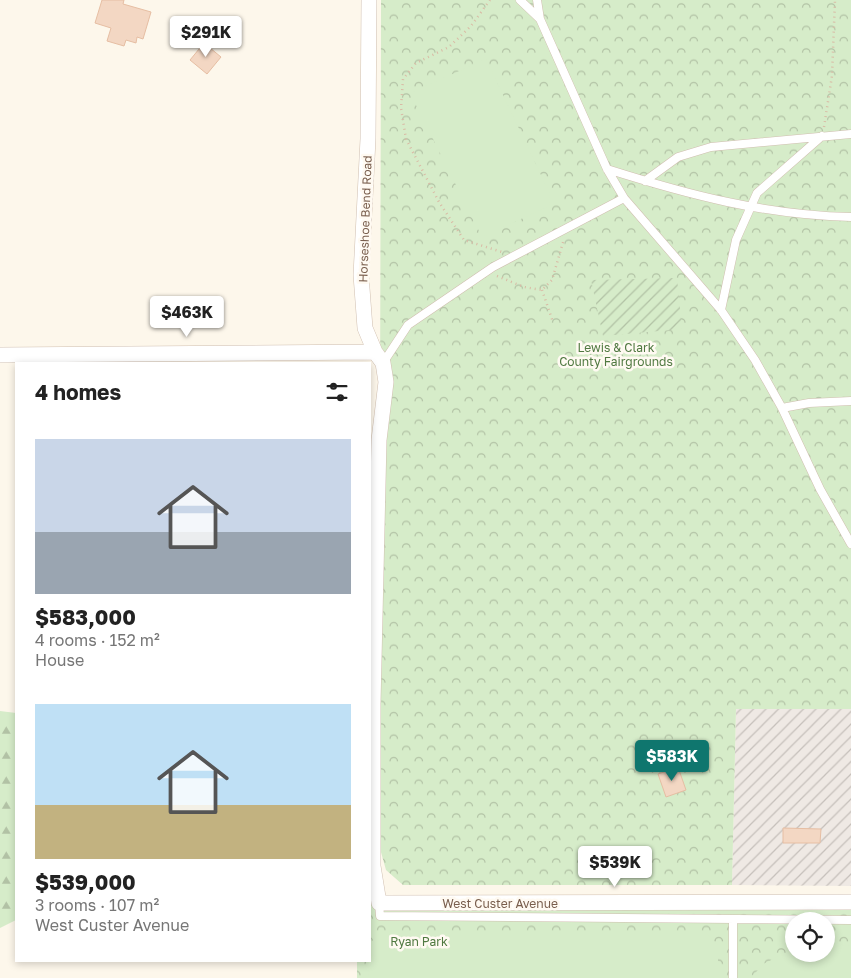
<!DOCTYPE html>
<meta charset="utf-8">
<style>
:root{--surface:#fff;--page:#f2f2f2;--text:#222;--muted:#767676;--accent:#0f766e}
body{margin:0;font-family:"Golos Text",sans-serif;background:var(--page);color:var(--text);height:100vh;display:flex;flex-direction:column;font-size:19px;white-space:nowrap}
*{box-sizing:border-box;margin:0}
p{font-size:16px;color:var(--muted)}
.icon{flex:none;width:28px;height:28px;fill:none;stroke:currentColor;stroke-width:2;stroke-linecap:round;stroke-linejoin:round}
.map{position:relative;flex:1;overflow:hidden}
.sheet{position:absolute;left:15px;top:362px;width:356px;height:600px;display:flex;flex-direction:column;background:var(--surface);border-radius:0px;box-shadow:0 2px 8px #0003}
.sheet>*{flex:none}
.buttons{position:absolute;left:785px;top:912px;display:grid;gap:10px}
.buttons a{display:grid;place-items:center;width:50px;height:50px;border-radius:50%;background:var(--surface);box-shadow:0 2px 8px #0003;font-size:25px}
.price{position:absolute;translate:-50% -42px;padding:0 11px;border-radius:5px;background:#fff;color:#222;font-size:16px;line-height:32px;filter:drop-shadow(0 1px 2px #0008)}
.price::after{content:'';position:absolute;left:50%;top:30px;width:15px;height:11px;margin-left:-8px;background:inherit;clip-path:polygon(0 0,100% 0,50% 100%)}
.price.active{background:var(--accent);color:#fff}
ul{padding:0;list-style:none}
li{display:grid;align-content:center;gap:10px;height:265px;padding:0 20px}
li span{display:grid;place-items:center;height:155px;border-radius:0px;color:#555}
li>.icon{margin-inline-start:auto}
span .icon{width:90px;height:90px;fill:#fffc;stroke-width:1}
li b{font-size:21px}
h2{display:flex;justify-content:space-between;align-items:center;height:60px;padding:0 20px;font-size:21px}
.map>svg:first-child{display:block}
.industrial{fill:url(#industrial-furrows)}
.forest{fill:url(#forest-firs)}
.park{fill:url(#park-crowns);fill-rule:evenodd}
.garden{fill:url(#garden-furrows)}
.pitch{fill:#d6ecc9}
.building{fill:#f3d7c3;stroke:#e6bea3}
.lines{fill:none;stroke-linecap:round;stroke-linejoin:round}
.service-casing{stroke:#d0bfb0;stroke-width:9}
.minor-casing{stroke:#d0bfb0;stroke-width:16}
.path{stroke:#d9baa5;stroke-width:2.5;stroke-dasharray:1 4;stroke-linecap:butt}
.service{stroke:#fff;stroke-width:8}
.minor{stroke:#fff;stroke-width:15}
.labels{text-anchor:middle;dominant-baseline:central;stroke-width:5;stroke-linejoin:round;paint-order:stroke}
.street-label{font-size:12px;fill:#795e4d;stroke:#fffaf2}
.park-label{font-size:12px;fill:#507941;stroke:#fffaf2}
</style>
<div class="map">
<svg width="851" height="978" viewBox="0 0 851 978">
<defs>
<pattern id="industrial-furrows" width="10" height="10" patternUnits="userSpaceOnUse" patternTransform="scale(1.25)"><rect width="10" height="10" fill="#efe9e4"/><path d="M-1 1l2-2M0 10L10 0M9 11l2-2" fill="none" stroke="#c6c0bb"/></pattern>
<pattern id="forest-firs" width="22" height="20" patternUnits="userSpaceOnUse" patternTransform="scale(1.25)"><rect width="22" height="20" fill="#d6ecc9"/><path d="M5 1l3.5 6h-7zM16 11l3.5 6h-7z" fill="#b2c2a5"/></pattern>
<pattern id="park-crowns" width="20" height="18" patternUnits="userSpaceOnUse" patternTransform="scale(1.25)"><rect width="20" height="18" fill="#d6ecc9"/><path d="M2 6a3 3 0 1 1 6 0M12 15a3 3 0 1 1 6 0" fill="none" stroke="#b2c2a5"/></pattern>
<pattern id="garden-furrows" width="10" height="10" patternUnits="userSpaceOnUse" patternTransform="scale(1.25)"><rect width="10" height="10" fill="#d6ecc9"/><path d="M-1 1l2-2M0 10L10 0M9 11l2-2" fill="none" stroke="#b2c2a5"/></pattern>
</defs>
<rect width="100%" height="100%" fill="#fdf7eb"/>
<path class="industrial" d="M 736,709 L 851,709 L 851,886 L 732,885 Z"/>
<path class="forest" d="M 0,711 L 16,713 L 16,920 L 0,928 Z"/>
<path class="park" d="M 381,0 L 851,0 L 851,709 L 736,709 L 732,885 L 403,885 L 386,870 L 379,845 Z
M 370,903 L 851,910 L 851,978 L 357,978 L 357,961 L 370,961 ZM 794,921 L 826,921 L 826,954 L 794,954 Z"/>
<path class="garden" d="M 677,278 L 682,329 L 603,336 L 591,280 Z"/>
<path class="pitch" d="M 486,59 L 550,194 L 549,206 L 482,237 L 410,93 Z
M 381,932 L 705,932 L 718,945 L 718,978 L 368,978 L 370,943 Z
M 826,944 L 851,946 L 851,978 L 750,978 L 765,963 L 794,949 L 794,954 L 826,954 Z"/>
<path class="building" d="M 102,0 L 124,0 L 123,4 L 151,12 L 143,39 L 137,37 L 136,43 L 126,40 L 124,46 L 107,41 L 111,28 L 95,23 Z
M 204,43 L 221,57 L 207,74 L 190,60 Z
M 678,767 L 686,790 L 666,797 L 658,774 Z
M 783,828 L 821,829 L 820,843 L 783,843 Z"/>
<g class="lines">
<g class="service-casing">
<path id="service" d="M 520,0 L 540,19 L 607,169 L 624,198 L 721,310 L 755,360 L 782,408 L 820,489 L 851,544
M 537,0 L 540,19
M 607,169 C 689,195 765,215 851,217
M 645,181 L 678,157 L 711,147 L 851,134
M 721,310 L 736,240 L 757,193 L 822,136
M 383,363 L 408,325 L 493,267 L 624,198
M 782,408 L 809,403 L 851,401
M 379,903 L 380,916 L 851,920
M 733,978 L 733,919"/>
</g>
<g class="minor-casing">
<path id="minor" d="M 369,0 L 368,139 L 361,275 L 365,328 L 375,352 L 383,363 L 386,382 L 379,440 L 373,704 L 373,866 L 379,903 L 851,902
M 0,355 L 375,352"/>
</g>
<path class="path" d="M 490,0 L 471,26 L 449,47 L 416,63 L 403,79 L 401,108 L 406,139 L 439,202 L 464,240 L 502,252
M 824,127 L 832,76 L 835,0
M 497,276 L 524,287 L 542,290 L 552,280 L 564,239
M 542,290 L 553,322"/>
<use href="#service" class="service"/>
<use href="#minor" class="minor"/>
</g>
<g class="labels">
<g class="street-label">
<text transform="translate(365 219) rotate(-88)">Horseshoe Bend Road</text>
<text x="500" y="903">West Custer Avenue</text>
</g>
<g class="park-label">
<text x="616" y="347">Lewis &amp; Clark<tspan x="616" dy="14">County Fairgrounds</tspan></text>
<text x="419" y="941">Ryan Park</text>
</g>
</g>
</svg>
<div class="buttons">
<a><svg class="icon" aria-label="locate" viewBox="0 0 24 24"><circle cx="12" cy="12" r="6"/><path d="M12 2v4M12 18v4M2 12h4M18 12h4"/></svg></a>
</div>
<b class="price" style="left:206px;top:58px">$291K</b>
<b class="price" style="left:187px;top:338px">$463K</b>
<b class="price active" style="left:672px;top:782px">$583K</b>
<b class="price" style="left:615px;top:888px">$539K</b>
<section class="sheet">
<h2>4 homes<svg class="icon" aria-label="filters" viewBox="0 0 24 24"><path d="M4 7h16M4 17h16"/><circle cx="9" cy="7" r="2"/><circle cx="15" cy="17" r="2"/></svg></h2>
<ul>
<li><span style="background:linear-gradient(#c9d6e8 60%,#9aa5b1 0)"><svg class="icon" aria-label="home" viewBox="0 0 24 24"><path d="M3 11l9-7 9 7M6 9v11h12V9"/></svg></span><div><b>$583,000</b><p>4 rooms · 152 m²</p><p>House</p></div></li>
<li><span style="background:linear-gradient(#bfe0f5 65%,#c2b280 0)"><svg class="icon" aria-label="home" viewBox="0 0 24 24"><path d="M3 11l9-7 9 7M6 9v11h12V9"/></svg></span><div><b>$539,000</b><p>3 rooms · 107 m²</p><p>West Custer Avenue</p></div></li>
</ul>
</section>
</div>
